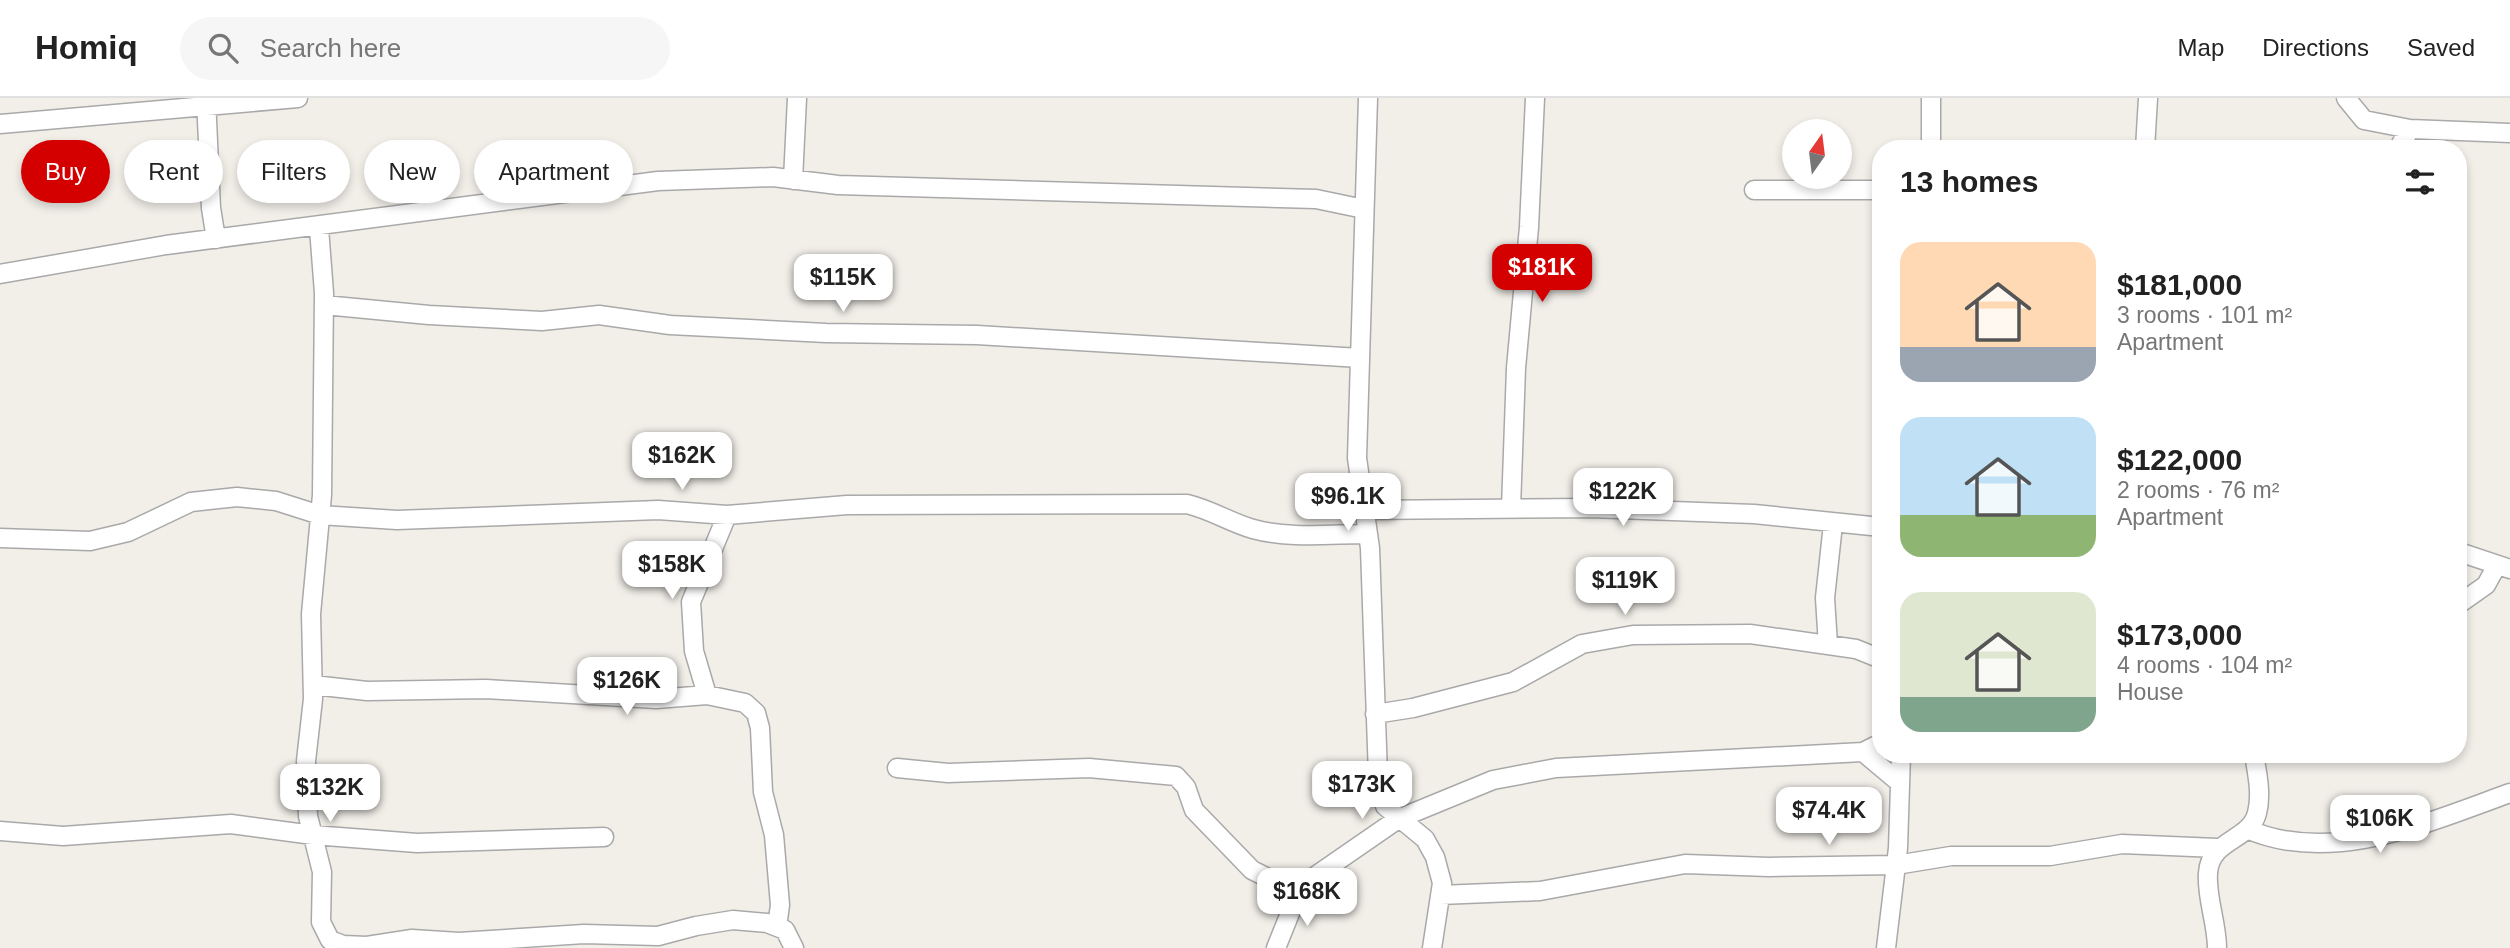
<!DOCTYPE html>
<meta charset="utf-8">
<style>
:root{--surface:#fff;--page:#f6f6f6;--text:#222;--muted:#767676;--line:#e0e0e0;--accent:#d40000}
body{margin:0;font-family:Arial,sans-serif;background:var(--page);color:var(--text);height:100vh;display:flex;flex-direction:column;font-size:26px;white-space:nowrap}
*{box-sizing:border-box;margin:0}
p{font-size:23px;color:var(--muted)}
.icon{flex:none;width:38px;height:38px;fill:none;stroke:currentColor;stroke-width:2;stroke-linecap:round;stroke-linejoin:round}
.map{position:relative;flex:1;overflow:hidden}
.sheet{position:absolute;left:1872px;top:42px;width:595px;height:623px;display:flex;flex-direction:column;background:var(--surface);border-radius:28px;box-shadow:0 4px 10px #0003}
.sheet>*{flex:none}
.guide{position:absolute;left:21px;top:42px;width:665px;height:63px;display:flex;gap:14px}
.needle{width:46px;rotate:14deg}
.fabs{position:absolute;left:1782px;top:21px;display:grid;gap:14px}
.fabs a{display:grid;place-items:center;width:70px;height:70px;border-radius:50%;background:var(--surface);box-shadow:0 4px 10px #0003;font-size:35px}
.price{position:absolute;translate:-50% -60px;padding:0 16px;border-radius:14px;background:#fff;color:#222;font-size:23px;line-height:46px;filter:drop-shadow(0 2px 4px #0008)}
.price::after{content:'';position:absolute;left:50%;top:42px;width:21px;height:16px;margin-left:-10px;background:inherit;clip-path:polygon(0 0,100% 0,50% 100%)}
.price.on{background:var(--accent);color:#fff}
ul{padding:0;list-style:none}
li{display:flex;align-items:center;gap:21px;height:175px;padding:0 28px}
li span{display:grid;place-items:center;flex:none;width:196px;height:140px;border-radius:21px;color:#555}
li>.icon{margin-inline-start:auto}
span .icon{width:84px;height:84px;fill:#fffc;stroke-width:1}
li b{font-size:30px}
h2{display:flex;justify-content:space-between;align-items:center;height:84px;padding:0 28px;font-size:30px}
.tag{padding:0 24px;border-radius:32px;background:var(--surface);box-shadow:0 4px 10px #0003;font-size:24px;line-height:63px}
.tag.on{background:var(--accent);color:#fff}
header{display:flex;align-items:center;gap:42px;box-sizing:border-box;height:98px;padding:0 35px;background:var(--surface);border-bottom:2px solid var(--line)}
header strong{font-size:33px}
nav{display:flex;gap:38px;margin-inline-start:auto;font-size:24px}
.search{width:490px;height:63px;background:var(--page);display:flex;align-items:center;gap:18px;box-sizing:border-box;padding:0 24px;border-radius:38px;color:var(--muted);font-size:26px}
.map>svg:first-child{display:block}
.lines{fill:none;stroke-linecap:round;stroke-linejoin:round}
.minor-casing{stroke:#a9a9a9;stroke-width:21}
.minor{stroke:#fff;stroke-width:18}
</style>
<header>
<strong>Homiq</strong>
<div class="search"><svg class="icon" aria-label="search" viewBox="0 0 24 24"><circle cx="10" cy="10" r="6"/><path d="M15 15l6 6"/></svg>Search here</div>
<nav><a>Map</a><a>Directions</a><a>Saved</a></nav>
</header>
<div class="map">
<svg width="2510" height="850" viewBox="0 0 2510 850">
<rect width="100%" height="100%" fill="#f2efe9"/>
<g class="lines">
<g class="minor-casing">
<path id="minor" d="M 206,0 L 211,110 L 216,141
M 1368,0 L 1357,360 L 1370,450 L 1378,678 L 1385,708 L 1425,741 L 1435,759 L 1442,785 L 1432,850
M 2346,0 L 2364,22 L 2410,31 L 2510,35
M 0,26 L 298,0
M 1931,51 L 1931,0
M 2145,51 L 2148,0
M 2398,51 L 2410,31
M 793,82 L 797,0
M 1754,92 L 1881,92
M 319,130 L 324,195 L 322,397 L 311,516 L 313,601 L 306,663 L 308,718 L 322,774 L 321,824 L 330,842 L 343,847 L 367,848 L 412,841 L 459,844 L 584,836 L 658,838 L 696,828 L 733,822 L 767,825 L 785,832 L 794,850
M 0,176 L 166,147 L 658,83 L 773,79 L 838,87 L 1316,101 L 1364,111
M 324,207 L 429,217 L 542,223 L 599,217 L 670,227 L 826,235 L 977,237 L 1360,260
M 1511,410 L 1516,270 L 1529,129 L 1535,0
M 1364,412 L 1591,410 L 1754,416 L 1881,429
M 0,440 L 90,443 L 128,434 L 191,404 L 237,399 L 276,403 L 320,417 L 397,422 L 658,412 L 727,417 L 847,407 L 1187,406 C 1212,412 1231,425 1253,431 C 1289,441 1331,436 1368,436
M 2459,454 L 2510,471
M 2459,506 L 2486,487 L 2496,469
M 1828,547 L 1825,500 L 1833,426
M 313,587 L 367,593 L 486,591 L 656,601 L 707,597 L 745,605 L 756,615 L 760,630 L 763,694 L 774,737 L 780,807 L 777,829
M 707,597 L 694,553 L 691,504 L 727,417
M 1375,616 L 1413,610 L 1513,584 L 1582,546 L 1633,537 L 1750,536 L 1856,551 L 1881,561
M 1863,654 L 1900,685
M 897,670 L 948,675 L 1089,670 L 1176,678 L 1186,689 L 1194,712 L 1252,772 L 1278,785 L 1301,788 L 1398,721 L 1493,682 L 1556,670 L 1863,654 L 1881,645
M 2247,731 C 2331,768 2429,724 2510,695
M 0,733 L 63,738 L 231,726 L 313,737 L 417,745 L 604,739
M 1440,797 L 1540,793 L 1685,766 L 1769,769 L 1896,767 L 1951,758 L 2050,758 L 2122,746 L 2217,750
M 1276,850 L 1301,788
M 1886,850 L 1898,750 L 1901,656
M 2217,850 C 2217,825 2206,799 2208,775 C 2210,741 2250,743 2257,715 C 2262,696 2257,675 2254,656"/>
</g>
<use href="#minor" class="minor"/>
</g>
</svg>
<div class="fabs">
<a><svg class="needle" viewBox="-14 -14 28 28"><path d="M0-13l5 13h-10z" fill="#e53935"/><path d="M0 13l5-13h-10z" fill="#767676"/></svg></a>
</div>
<b class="price on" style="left:1542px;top:206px">$181K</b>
<b class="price" style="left:843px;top:216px">$115K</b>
<b class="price" style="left:682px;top:394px">$162K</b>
<b class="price" style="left:1623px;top:430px">$122K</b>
<b class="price" style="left:1348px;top:435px">$96.1K</b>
<b class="price" style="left:672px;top:503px">$158K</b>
<b class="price" style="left:1625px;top:519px">$119K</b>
<b class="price" style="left:627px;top:619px">$126K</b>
<b class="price" style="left:1362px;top:723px">$173K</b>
<b class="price" style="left:330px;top:726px">$132K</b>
<b class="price" style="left:1829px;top:749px">$74.4K</b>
<b class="price" style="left:2380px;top:757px">$106K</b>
<b class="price" style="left:1307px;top:830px">$168K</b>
<div class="guide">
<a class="tag on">Buy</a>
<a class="tag">Rent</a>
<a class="tag">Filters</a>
<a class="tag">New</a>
<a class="tag">Apartment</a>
</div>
<section class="sheet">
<h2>13 homes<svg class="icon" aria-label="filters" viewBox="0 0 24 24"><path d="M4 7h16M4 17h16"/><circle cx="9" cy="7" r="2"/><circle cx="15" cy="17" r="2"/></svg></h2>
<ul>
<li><span style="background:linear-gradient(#ffd9b3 75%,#9aa5b1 0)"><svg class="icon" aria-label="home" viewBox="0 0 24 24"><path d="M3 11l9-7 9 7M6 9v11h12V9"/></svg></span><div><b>$181,000</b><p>3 rooms · 101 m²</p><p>Apartment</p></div></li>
<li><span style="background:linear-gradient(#bfe0f5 70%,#8fb573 0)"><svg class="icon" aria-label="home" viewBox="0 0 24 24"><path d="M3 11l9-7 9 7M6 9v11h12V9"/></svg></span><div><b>$122,000</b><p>2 rooms · 76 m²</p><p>Apartment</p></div></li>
<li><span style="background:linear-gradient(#dfe7d0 75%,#7fa58c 0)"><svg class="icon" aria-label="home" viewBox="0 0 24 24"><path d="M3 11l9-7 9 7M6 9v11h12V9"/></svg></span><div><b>$173,000</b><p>4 rooms · 104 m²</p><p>House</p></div></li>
</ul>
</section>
</div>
